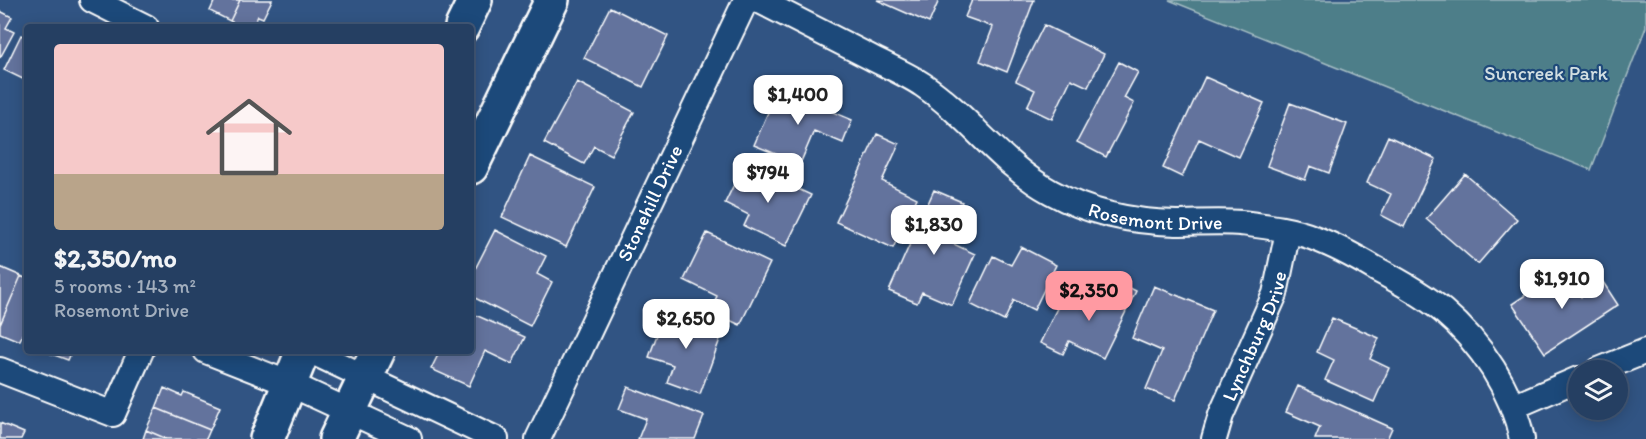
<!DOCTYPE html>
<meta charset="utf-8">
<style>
:root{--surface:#253f62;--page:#314a6b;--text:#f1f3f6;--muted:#a3afbe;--line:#425877;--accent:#ff9aa2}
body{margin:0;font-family:Itim,sans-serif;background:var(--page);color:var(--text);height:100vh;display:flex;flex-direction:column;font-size:22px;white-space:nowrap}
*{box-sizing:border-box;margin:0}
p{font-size:20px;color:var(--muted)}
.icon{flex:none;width:33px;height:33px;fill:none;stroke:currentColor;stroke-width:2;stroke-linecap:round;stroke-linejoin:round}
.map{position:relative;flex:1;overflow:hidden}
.panel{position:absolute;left:24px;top:24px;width:450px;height:330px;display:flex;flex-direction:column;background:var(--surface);border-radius:6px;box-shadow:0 3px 15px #0003,0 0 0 2px var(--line)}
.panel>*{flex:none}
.tools{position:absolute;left:1568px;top:360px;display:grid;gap:12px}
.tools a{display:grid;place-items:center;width:60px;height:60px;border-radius:50%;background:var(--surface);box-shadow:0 3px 15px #0003,0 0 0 2px var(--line);font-size:30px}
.price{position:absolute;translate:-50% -51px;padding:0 14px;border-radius:12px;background:#fff;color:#222;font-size:20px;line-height:39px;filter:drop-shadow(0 2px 3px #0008)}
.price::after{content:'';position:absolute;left:50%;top:36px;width:18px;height:14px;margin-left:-9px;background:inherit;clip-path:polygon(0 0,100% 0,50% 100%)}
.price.selected{background:var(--accent);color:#111}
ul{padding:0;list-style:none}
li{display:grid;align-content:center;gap:12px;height:318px;padding:0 30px}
li span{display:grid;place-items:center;height:186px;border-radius:6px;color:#555}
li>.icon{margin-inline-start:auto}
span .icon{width:108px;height:108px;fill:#fffc;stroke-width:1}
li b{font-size:26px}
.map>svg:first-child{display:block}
.green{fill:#4e7e89;stroke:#a6bec4;stroke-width:1.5}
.building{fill:#64739d;stroke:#fff;stroke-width:1.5}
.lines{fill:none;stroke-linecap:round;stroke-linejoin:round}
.street-casing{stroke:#fff;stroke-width:28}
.secondary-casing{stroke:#fff;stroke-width:38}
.street{stroke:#1f4a7a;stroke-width:24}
.secondary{stroke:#1f4a7a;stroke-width:33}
.labels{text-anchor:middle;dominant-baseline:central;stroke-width:4.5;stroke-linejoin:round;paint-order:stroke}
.park-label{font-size:20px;fill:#d3dfe2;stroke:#1f4a7a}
.street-label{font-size:20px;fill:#fff;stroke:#1f4a7a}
</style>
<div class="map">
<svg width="1646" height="439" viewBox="0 0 1646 439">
<rect width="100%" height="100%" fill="#315483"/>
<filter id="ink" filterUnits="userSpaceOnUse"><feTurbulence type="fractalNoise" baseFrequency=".0167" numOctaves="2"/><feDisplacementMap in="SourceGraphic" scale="12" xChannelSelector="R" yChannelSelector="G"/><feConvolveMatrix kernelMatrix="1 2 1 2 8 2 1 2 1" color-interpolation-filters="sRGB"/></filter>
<g filter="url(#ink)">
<path class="green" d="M 1169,0 L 1646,0 L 1646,27 L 1591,170 Z"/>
<path class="building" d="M 215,0 L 240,0 L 230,21 L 210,11 Z
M 240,0 L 272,0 L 263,18 L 258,16 L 253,27 L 242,27 L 230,21 Z
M 877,0 L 939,0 L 929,23 Z
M 972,0 L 1034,0 L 1007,72 L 980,61 L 993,27 L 965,17 Z
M 610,7 L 668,36 L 643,87 L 584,58 Z
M 0,11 L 12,17 L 6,28 L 14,32 L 0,58 Z
M 1044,25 L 1104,54 L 1088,87 L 1071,79 L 1052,119 L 1027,107 L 1035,90 L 1016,81 Z
M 27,34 L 27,81 L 4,70 L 21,35 L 25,37 Z
M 1119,62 L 1138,72 L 1124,98 L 1134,103 L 1106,157 L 1077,142 Z
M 1205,77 L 1264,103 L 1239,157 L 1199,139 L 1182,177 L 1163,168 Z
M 577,82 L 634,112 L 611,155 L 594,146 L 584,164 L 544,143 Z
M 778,89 L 852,120 L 843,143 L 814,131 L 800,164 L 754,145 Z
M 1290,103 L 1347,124 L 1329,173 L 1310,166 L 1305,180 L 1267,166 Z
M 877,134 L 899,144 L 882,181 L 917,198 L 893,248 L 836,222 Z
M 1388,136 L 1436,159 L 1404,227 L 1381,215 L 1391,194 L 1367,183 Z
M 530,156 L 595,187 L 566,247 L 502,217 Z
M 744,164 L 811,195 L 786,246 L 744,226 L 749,215 L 725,203 Z
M 1465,174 L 1517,219 L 1478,264 L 1426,219 Z
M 934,190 L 962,202 L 945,240 L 975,254 L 952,305 L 922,292 L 917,303 L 889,291 Z
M 495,230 L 546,256 L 537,274 L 552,282 L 530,326 L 471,296 L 471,277 Z
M 707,233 L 770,263 L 740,325 L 710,311 L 717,296 L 684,280 Z
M 1021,247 L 1056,265 L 1034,310 L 1014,300 L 1004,321 L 970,304 L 993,256 L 1011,265 Z
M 0,267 L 21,276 L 0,325 Z
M 1565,269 L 1581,297 L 1603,282 L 1618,305 L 1545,353 L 1512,304 Z
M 21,276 L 27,279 L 27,324 L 20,340 L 17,340 L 0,333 L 0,325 Z
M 1113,279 L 1136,291 L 1103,358 L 1069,341 L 1063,354 L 1040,343 L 1064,294 L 1098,311 Z
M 1154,286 L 1213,310 L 1175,400 L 1146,389 L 1162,351 L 1132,338 Z
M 666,310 L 723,331 L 700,394 L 667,382 L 673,365 L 649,357 Z
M 471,313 L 525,337 L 512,364 L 485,351 L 469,386 L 431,369 L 440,351 L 471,351 Z
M 1332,318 L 1379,338 L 1370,359 L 1389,368 L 1374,402 L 1325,380 L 1334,360 L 1317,352 Z
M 72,351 L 68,360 L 46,352 L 46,351 Z
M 1298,386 L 1392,428 L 1387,439 L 1315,439 L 1320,427 L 1286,412 Z
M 628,387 L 704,416 L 695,439 L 638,439 L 646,419 L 619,409 Z
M 164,388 L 182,396 L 184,392 L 220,407 L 210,430 L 156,408 Z
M 156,408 L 210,430 L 206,439 L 167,439 L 146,430 Z
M 0,423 L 24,433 L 21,439 L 0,439 Z
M 146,430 L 167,439 L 143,439 Z"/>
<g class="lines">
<g class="street-casing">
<g id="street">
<path d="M 92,0 L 146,27"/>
<path id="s1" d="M 758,0 C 795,19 833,38 870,57 C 887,66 907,74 923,85 C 970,117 1001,165 1051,192 C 1089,213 1133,222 1176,223 C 1197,223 1220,221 1241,223 C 1265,226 1292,229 1314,238 C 1336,246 1356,257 1376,269 C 1399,281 1423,294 1443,311 C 1481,343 1512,390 1522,439"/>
<path d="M 206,351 L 290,384 L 409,439"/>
<path d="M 310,351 L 496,439"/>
<path d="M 0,370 L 113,414 L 141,351"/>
<path d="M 1599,370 L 1646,351"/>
<path d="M 1513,407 L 1578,379"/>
<path id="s2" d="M 538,439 L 746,0"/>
<path id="s3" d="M 1214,439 L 1221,415 L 1275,294 L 1288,231"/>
</g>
</g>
<g class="secondary-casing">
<path id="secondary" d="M 462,27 L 475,0
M 471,167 L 552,0
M 267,439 L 303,351
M 336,439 L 378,351"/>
</g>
<use href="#street" class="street"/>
<use href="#secondary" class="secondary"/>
</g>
</g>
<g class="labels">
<g class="park-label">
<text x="1546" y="73">Suncreek Park</text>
</g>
<g class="street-label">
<text stroke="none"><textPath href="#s2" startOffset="261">Stonehill Drive</textPath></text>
<text stroke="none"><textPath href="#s1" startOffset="462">Rosemont Drive</textPath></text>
<text stroke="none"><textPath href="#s3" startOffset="111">Lynchburg Drive</textPath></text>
</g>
</g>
</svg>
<div class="tools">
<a><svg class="icon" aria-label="layers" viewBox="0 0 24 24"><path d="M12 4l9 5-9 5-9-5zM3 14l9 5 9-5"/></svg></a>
</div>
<b class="price" style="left:798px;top:126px">$1,400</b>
<b class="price" style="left:768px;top:204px">$794</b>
<b class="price" style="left:934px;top:256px">$1,830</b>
<b class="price" style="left:1562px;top:310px">$1,910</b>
<b class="price selected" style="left:1089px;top:322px">$2,350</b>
<b class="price" style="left:686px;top:350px">$2,650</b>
<section class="panel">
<ul>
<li><span style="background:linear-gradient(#f6c9c9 70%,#b9a48a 0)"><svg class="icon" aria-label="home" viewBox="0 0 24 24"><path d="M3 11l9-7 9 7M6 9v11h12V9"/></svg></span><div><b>$2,350/mo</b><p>5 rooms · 143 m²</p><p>Rosemont Drive</p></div></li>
</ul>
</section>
</div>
